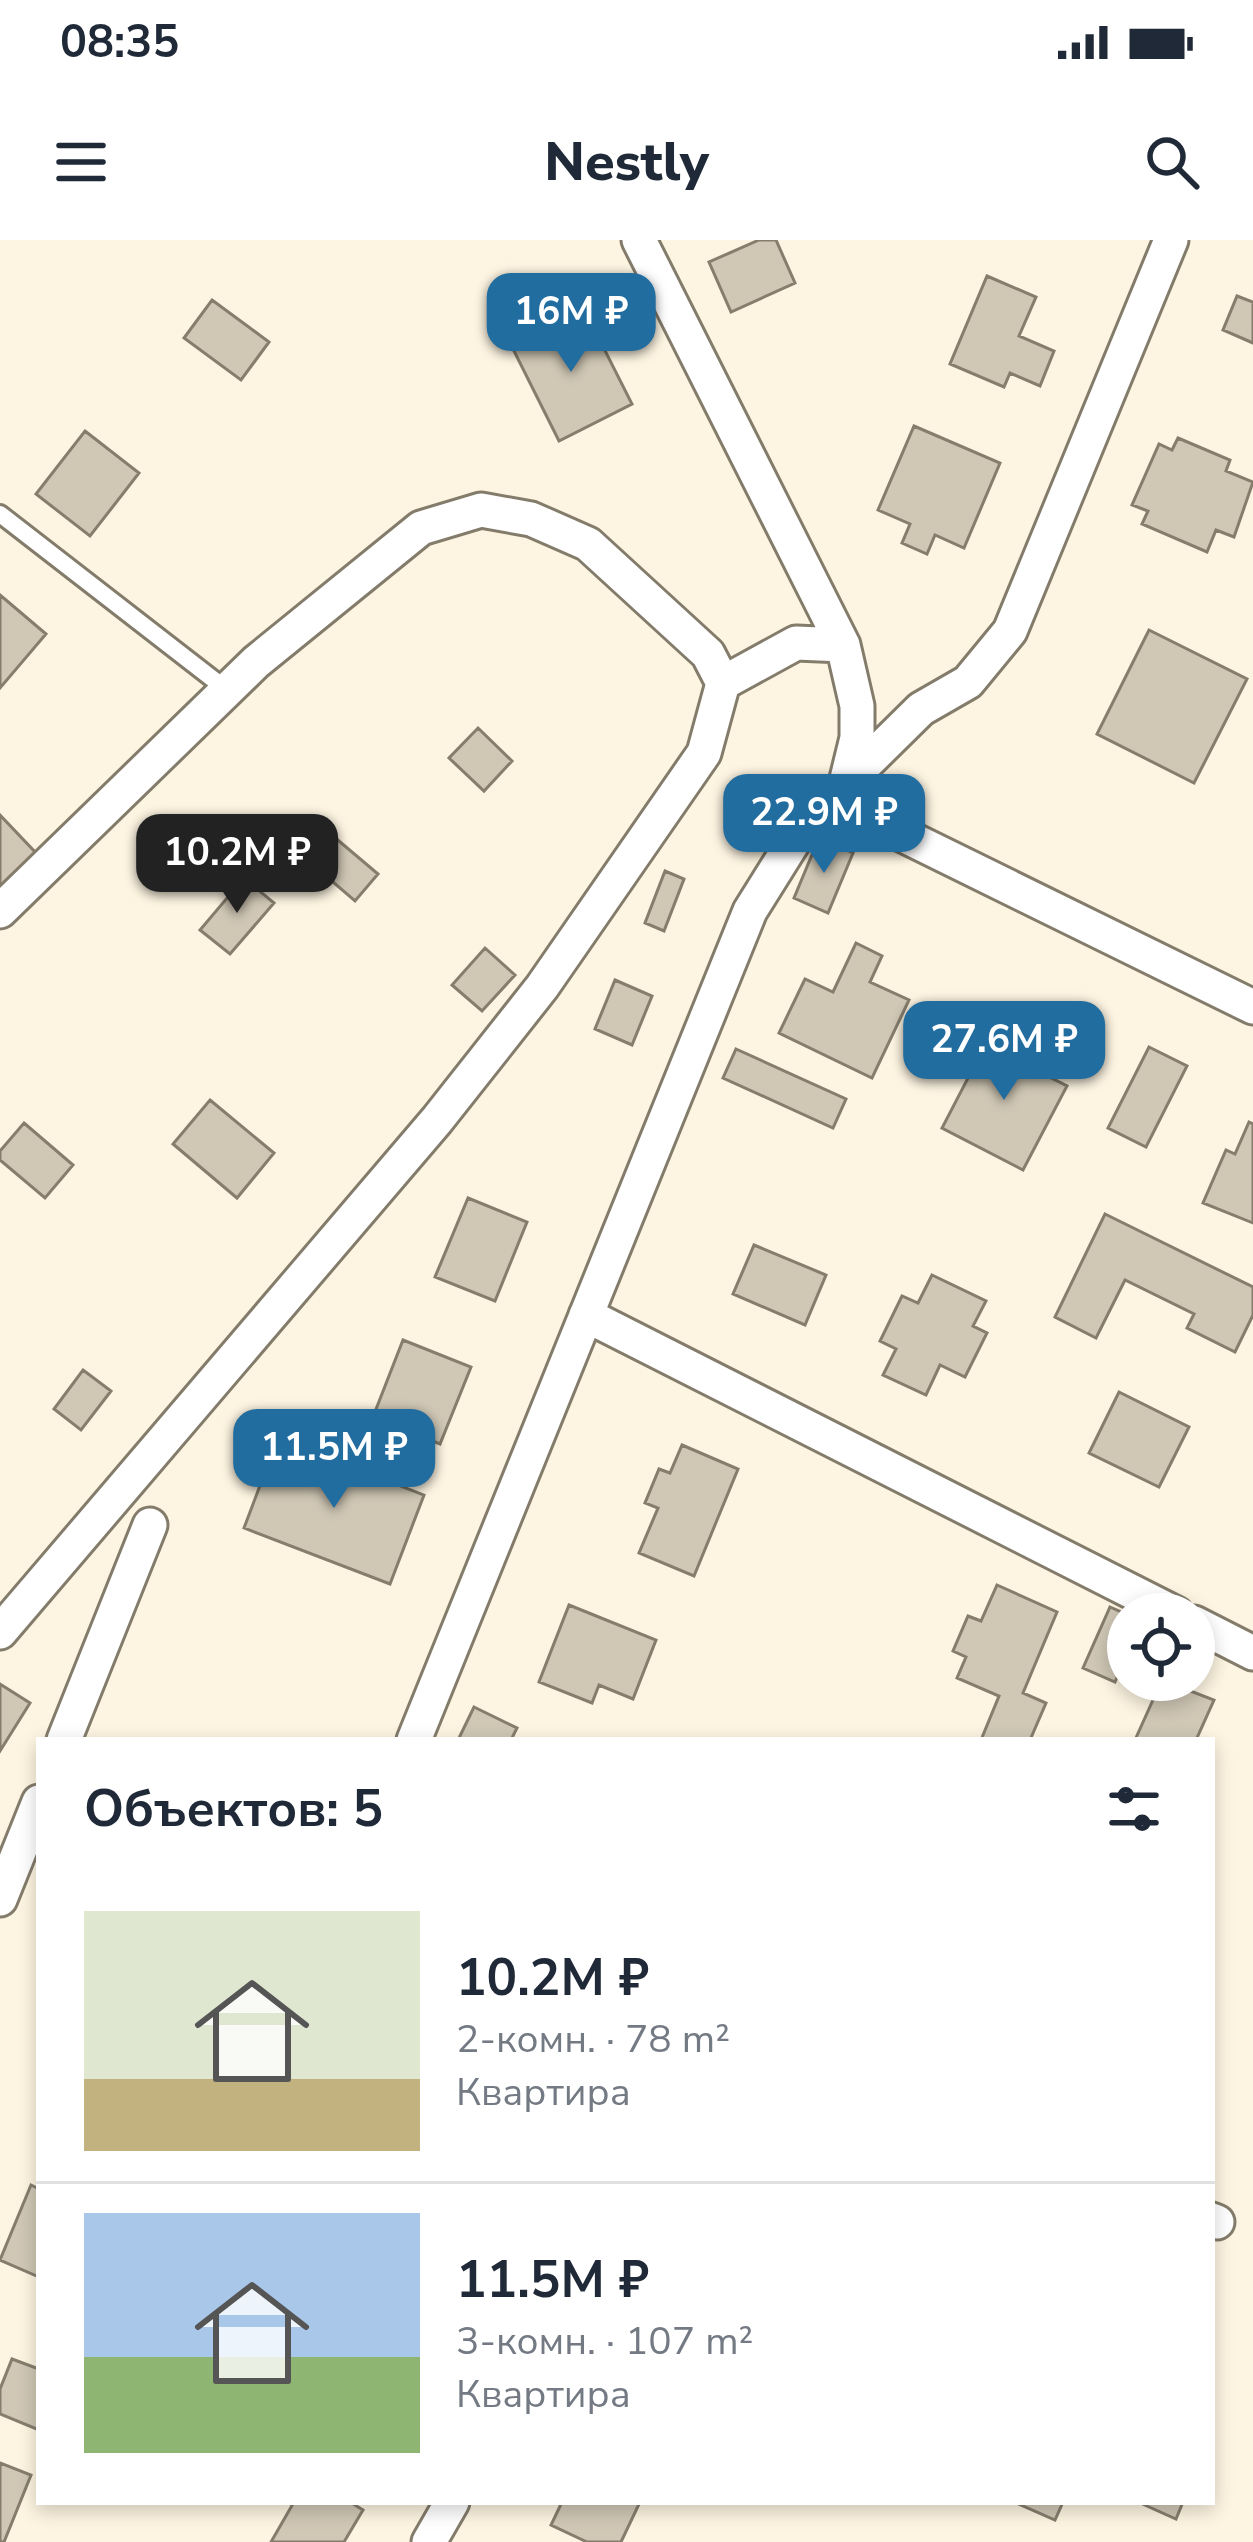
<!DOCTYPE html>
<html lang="ru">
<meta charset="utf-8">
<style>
:root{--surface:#fff;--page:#f6f6f7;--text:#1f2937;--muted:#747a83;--line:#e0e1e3;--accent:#216da0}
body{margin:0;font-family:"Nunito Sans",sans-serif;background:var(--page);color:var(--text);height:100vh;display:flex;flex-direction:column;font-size:45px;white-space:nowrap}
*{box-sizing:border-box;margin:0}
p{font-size:39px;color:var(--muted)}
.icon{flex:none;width:66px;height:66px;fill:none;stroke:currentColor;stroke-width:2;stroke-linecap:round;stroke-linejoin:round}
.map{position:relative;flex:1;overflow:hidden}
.side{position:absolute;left:36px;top:1497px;width:1179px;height:768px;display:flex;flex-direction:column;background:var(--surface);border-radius:0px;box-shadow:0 6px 18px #0003}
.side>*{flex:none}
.fabs{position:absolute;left:1107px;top:1353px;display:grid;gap:24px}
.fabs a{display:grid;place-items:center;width:108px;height:108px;border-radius:50%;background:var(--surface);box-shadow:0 6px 18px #0003;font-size:60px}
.price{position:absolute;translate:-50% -102px;padding:0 27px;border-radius:24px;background:var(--accent);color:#fff;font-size:39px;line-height:78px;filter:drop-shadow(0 3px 6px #0008)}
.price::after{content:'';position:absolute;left:50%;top:72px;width:36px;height:27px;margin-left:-18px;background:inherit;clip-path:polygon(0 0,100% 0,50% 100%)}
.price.active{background:#222;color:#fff}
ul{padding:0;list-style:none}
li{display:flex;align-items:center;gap:36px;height:300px;padding:0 48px}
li+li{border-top:3px solid var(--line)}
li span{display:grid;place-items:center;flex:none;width:336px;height:240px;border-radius:0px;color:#555}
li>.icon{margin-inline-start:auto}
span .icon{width:144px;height:144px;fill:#fffc;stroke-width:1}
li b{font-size:51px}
h2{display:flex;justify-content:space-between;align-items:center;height:144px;padding:0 48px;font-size:51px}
.status{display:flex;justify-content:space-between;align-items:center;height:84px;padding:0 60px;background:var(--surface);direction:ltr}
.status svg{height:33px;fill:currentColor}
header{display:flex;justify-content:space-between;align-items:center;height:156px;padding:0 48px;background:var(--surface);font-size:54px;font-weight:800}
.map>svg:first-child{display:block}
.building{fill:#d0c7b5;stroke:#867d6d;stroke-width:3}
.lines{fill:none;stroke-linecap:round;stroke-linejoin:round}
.lane-casing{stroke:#847c6b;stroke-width:22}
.street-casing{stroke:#847c6b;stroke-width:39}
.lane{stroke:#fff;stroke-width:16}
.street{stroke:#fff;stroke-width:33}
</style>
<div class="status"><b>08:35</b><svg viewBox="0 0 49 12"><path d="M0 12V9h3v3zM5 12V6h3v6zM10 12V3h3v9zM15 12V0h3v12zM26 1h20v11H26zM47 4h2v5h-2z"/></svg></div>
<header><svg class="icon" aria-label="menu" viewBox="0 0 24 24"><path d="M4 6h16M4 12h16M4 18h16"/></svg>Nestly<svg class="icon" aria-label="search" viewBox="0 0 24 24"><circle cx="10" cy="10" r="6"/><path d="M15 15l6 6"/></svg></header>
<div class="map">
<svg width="1253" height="2302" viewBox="0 0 1253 2302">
<rect width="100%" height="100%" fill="#fdf4e1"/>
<path class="building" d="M 759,0 L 776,0 L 795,43 L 731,72 L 709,22 Z
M 987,36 L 1036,57 L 1019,96 L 1054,111 L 1040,146 L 1010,133 L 1004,147 L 950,124 Z
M 1237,56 L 1253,62 L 1253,103 L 1223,90 Z
M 212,60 L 269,102 L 241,140 L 184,98 Z
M 584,69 L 632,164 L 559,201 L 511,105 Z
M 914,186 L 1000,223 L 964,308 L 935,295 L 927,314 L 902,303 L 910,284 L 878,270 Z
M 85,191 L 139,233 L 90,296 L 36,254 Z
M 1178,198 L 1230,220 L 1226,231 L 1253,242 L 1234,297 L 1216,290 L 1207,312 L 1142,284 L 1148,271 L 1132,265 L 1159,204 L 1172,210 Z
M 0,355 L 46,394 L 0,448 Z
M 1149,390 L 1247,439 L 1194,543 L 1097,494 Z
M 478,488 L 512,521 L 484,551 L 449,518 Z
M 0,575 L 37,614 L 0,648 Z
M 320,585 L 378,634 L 355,661 L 298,612 Z
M 819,598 L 853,613 L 828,673 L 794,658 Z
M 665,631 L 684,639 L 664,691 L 645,683 Z
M 244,638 L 274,663 L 230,714 L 200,690 Z
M 856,703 L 882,716 L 870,742 L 909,760 L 872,838 L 779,793 L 805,739 L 833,752 Z
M 485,708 L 515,735 L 482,771 L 452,745 Z
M 615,740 L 652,756 L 632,805 L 595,789 Z
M 995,786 L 1023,801 L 1014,819 L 1067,846 L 1023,930 L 942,888 Z
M 1149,807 L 1187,826 L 1146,907 L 1108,888 Z
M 736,809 L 846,859 L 833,888 L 723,838 Z
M 210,860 L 274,913 L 237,958 L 173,904 Z
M 1249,882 L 1253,884 L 1253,983 L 1203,963 L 1226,910 L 1235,914 Z
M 24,883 L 73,925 L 45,958 L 0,920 L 0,911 Z
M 468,958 L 527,982 L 495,1061 L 435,1037 Z
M 1105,974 L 1253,1047 L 1253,1075 L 1235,1112 L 1187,1088 L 1194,1074 L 1125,1040 L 1096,1098 L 1055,1077 Z
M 754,1005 L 826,1035 L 805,1085 L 733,1054 Z
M 932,1035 L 986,1061 L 973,1086 L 987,1093 L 965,1137 L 940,1125 L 926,1155 L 883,1135 L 896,1109 L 880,1101 L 902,1056 L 918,1063 Z
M 403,1100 L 471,1127 L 440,1204 L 373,1177 Z
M 83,1130 L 111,1151 L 81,1190 L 54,1169 Z
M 1119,1152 L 1189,1187 L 1159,1247 L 1089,1213 Z
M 278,1198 L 424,1255 L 390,1344 L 244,1288 Z
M 682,1205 L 738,1229 L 694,1336 L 639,1313 L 658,1268 L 645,1263 L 659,1229 L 670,1233 Z
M 997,1345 L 1057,1372 L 1023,1453 L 1046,1463 L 1030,1500 L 981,1500 L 999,1456 L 957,1438 L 966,1417 L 953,1411 L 968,1376 L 981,1381 Z
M 569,1365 L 656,1400 L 633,1459 L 599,1445 L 592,1463 L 539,1442 Z
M 1110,1367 L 1128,1375 L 1128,1412 L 1115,1442 L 1083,1428 Z
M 1162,1440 L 1214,1460 L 1196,1500 L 1135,1500 Z
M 0,1444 L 30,1463 L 0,1511 Z
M 474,1467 L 517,1488 L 511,1500 L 458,1500 Z
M 31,1945 L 39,1949 L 39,2037 L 0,2020 Z
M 12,2119 L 39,2129 L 39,2190 L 0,2174 L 0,2149 Z
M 0,2223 L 31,2235 L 4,2302 L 0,2302 Z
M 294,2262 L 350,2262 L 363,2270 L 344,2302 L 271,2302 Z
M 562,2262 L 640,2262 L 621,2302 L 587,2302 L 551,2285 Z
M 1014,2262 L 1063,2262 L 1055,2280 Z
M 1138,2262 L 1183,2262 L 1176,2279 Z"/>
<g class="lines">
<g class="lane-casing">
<path id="lane" d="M 0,274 L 227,450"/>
</g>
<g class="street-casing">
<path id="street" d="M 1171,0 L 1010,391 L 968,442 L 921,469 L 846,543 L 901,594 L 1253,767
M 0,671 L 256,422 L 421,288 L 481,270 L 531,279 L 588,304 L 708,414 L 723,443
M 586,1075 L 1176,1374
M 1194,1383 L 1253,1413
M 0,1392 L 437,880 L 542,747 L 704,513 L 723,443 L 796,403 L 843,405
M 64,1500 L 150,1285
M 414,1500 L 750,671 L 795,599 L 846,543 L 857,498 L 857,466 L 843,405 L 639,0
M 0,1659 L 39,1562
M 1212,1980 L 1217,1982
M 429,2302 L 452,2262"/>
</g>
<use href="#lane" class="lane"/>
<use href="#street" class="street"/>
</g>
</svg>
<div class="fabs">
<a><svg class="icon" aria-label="locate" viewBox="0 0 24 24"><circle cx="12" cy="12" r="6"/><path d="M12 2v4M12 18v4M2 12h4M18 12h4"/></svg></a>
</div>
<b class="price" style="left:571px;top:135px">16M ₽</b>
<b class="price" style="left:824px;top:636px">22.9M ₽</b>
<b class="price active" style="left:237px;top:676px">10.2M ₽</b>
<b class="price" style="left:1004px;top:863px">27.6M ₽</b>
<b class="price" style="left:334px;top:1271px">11.5M ₽</b>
<section class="side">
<h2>Объектов: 5<svg class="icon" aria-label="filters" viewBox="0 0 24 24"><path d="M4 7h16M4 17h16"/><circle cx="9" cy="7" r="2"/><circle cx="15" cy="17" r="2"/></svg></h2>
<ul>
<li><span style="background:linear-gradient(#dfe7d0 70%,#c2b280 0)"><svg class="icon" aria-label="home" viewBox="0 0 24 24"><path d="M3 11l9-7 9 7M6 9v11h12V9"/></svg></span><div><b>10.2M ₽</b><p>2-комн. · 78 m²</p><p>Квартира</p></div></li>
<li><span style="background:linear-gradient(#a9c7e8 60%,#8fb573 0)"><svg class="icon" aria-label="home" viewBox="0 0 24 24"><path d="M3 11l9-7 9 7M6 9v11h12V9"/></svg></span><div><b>11.5M ₽</b><p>3-комн. · 107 m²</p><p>Квартира</p></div></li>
</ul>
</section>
</div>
